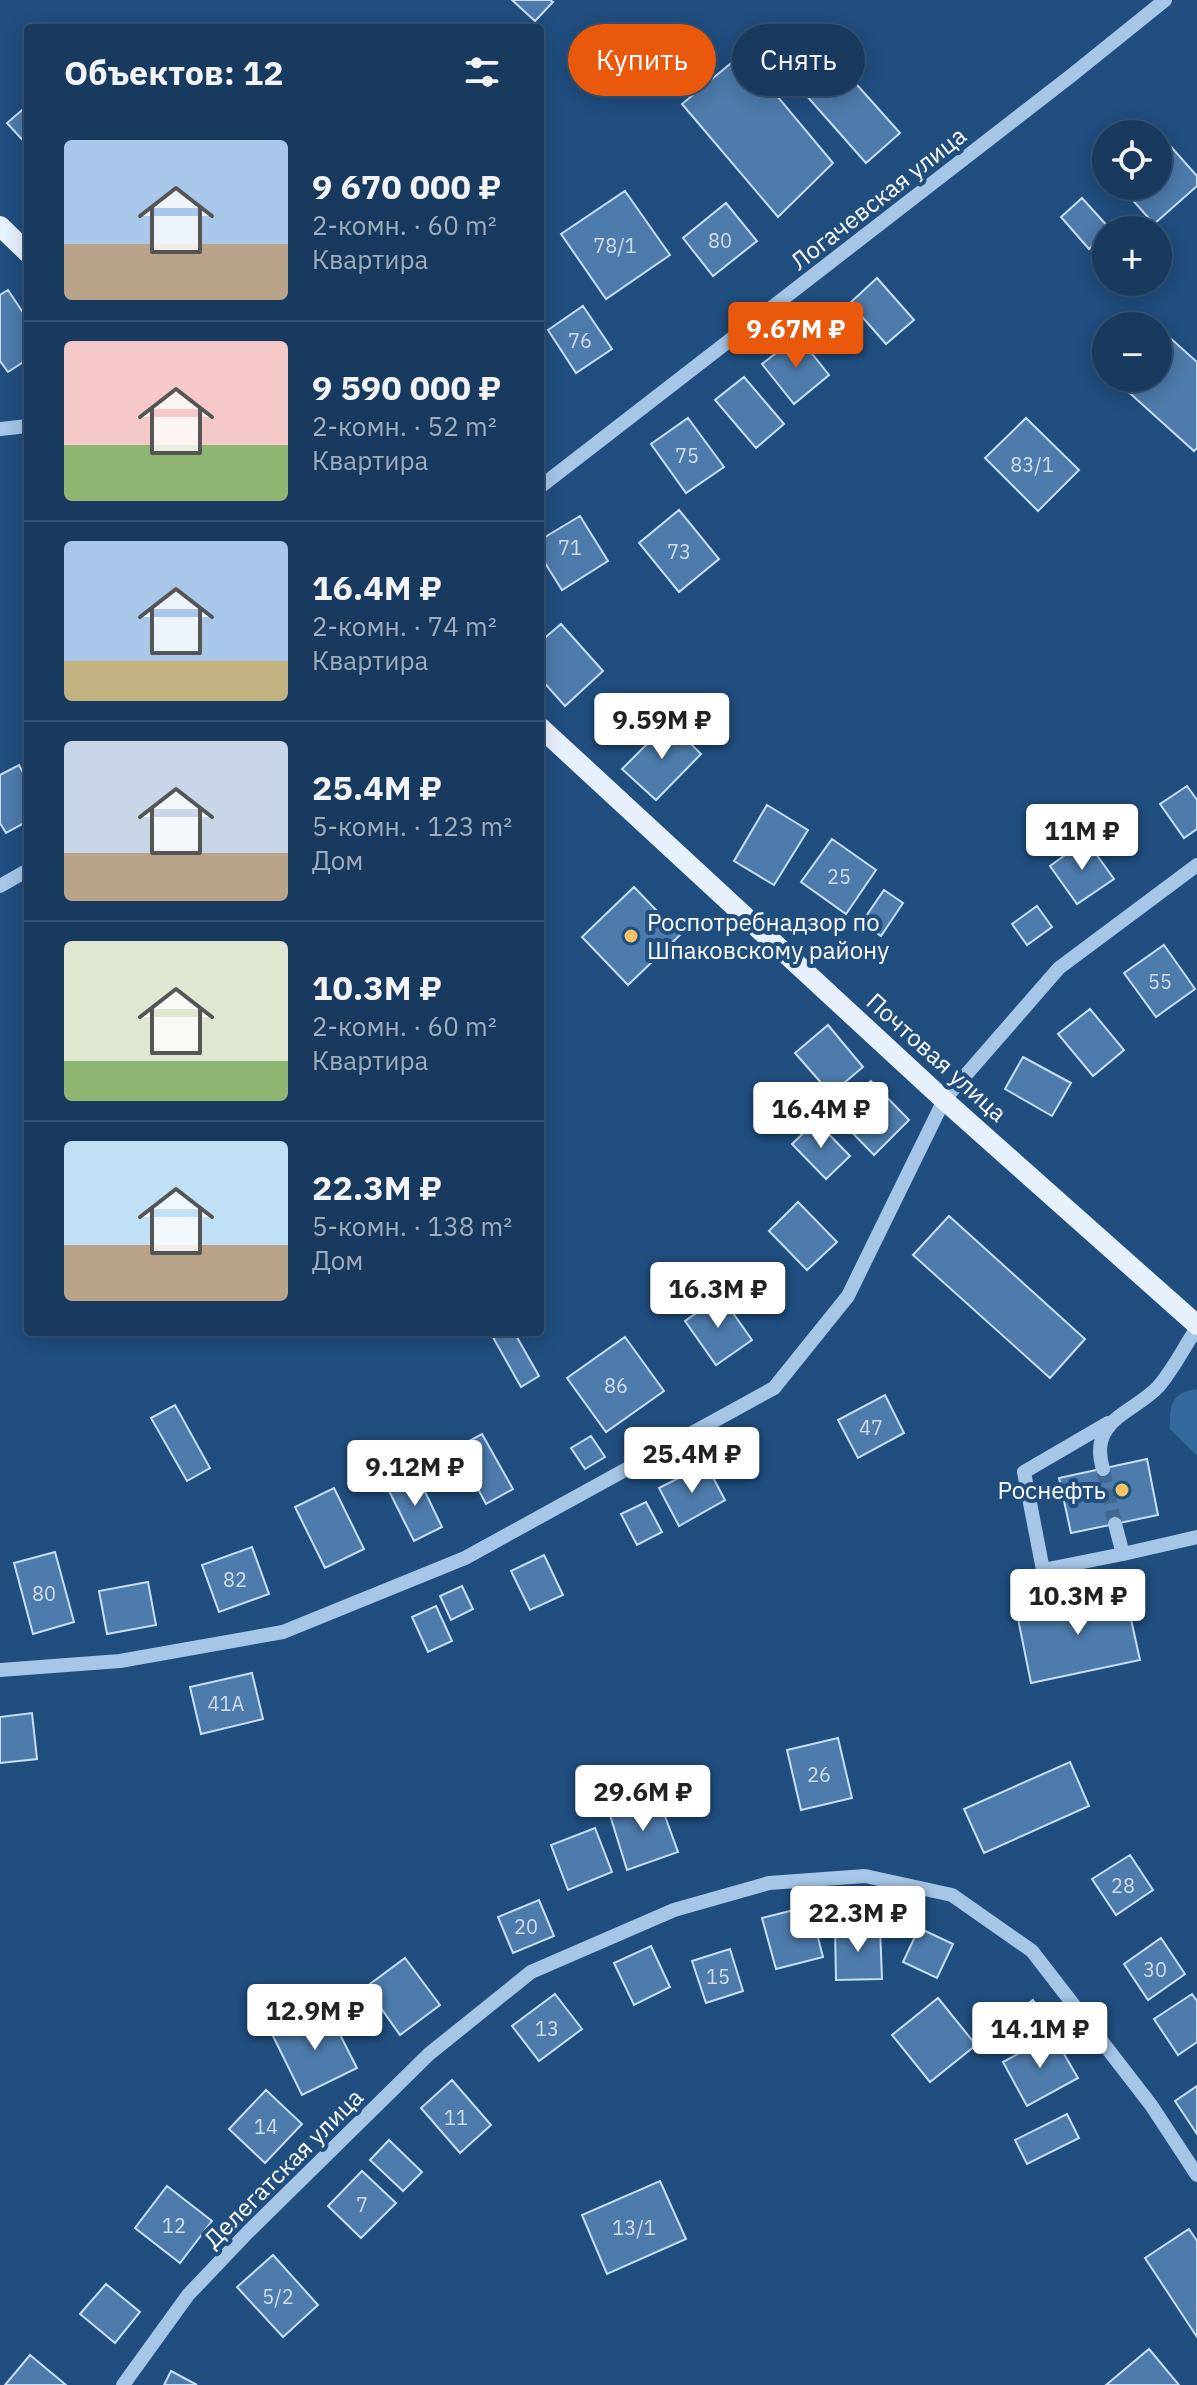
<!DOCTYPE html>
<html lang="ru">
<meta charset="utf-8">
<style>
:root{--surface:#183a5f;--page:#214165;--text:#f1f3f6;--muted:#9fadbd;--line:#365474;--accent:#ea580c}
body{margin:0;font-family:"IBM Plex Sans",sans-serif;background:var(--page);color:var(--text);height:100vh;display:flex;flex-direction:column;font-size:30px;white-space:nowrap}
*{box-sizing:border-box;margin:0}
p{font-size:26px;color:var(--muted)}
.icon{flex:none;width:44px;height:44px;fill:none;stroke:currentColor;stroke-width:2;stroke-linecap:round;stroke-linejoin:round}
.map{position:relative;flex:1;overflow:hidden}
.details{position:absolute;left:24px;top:24px;width:520px;height:1312px;display:flex;flex-direction:column;background:var(--surface);border-radius:8px;box-shadow:0 4px 20px #0003,0 0 0 2px var(--line)}
.details>*{flex:none}
.top-card{position:absolute;left:568px;top:24px;width:508px;height:72px;display:flex;gap:16px}
.controls{position:absolute;left:1092px;top:120px;display:grid;gap:16px}
.controls a{display:grid;place-items:center;width:80px;height:80px;border-radius:50%;background:var(--surface);box-shadow:0 4px 20px #0003,0 0 0 2px var(--line);font-size:40px}
.price{position:absolute;translate:-50% -68px;padding:0 18px;border-radius:8px;background:#fff;color:#222;font-size:26px;line-height:52px;filter:drop-shadow(0 2px 4px #0008)}
.price::after{content:'';position:absolute;left:50%;top:48px;width:24px;height:18px;margin-left:-12px;background:inherit;clip-path:polygon(0 0,100% 0,50% 100%)}
.price.current{background:var(--accent);color:#fff}
ul{padding:0;list-style:none}
li{display:flex;align-items:center;gap:24px;height:200px;padding:0 40px}
li+li{border-top:2px solid var(--line)}
li span{display:grid;place-items:center;flex:none;width:224px;height:160px;border-radius:8px;color:#555}
li>.icon{margin-inline-start:auto}
span .icon{width:96px;height:96px;fill:#fffc;stroke-width:1}
li b{font-size:34px}
h2{display:flex;justify-content:space-between;align-items:center;height:96px;padding:0 40px;font-size:34px}
.pill{padding:0 28px;border-radius:36px;background:var(--surface);box-shadow:0 4px 20px #0003,0 0 0 2px var(--line);font-size:28px;line-height:72px}
.pill.current{background:var(--accent);color:#fff}
.map>svg:first-child{display:block}
.green{fill:#33699d}
.building{fill:#4d7bab;stroke:#c8dff6;stroke-width:2}
.lines{fill:none;stroke-linecap:round;stroke-linejoin:round}
.minor-tunnel{stroke:#416992;stroke-width:14;stroke-dasharray:14 7;stroke-linecap:butt}
.minor{stroke:#a5c6e7;stroke-width:14}
.major{stroke:#e7f1fd;stroke-width:20}
.poi-dot{fill:#f5c465;stroke:#204e7f;stroke-width:3}
.labels{text-anchor:middle;dominant-baseline:central;stroke-width:8;stroke-linejoin:round;paint-order:stroke}
.number-label{font-size:20px;fill:#d2deea}
.street-label{font-size:24px;fill:#fff;stroke:#204e7f}
.poi-label{font-size:24px;fill:#fff;stroke:#204e7f;text-anchor:start}
</style>
<div class="map">
<svg width="1197" height="2385" viewBox="0 0 1197 2385">
<rect width="100%" height="100%" fill="#204e7f"/>
<path class="green" d="M 1197,1389 L 1197,1456 L 1170,1429 C 1169,1406 1171,1392 1197,1389 Z"/>
<path class="building" d="M 512,0 L 550,0 L 553,2 L 535,21 Z
M 824,48 L 900,133 L 866,163 L 790,77 Z
M 742,54 L 833,163 L 778,217 L 682,104 Z
M 28,105 L 28,146 L 7,123 Z
M 1157,131 L 1197,176 L 1197,186 L 1154,224 L 1120,186 L 1158,186 L 1158,134 L 1153,134 Z
M 625,191 L 670,255 L 606,299 L 561,234 Z
M 1082,198 L 1111,230 L 1106,230 L 1106,234 L 1089,249 L 1061,217 Z
M 726,203 L 757,241 L 713,276 L 683,238 Z
M 877,278 L 914,320 L 886,344 L 850,303 Z
M 8,290 L 28,320 L 28,359 L 8,372 L 0,361 L 0,295 Z
M 583,306 L 612,349 L 576,373 L 548,330 Z
M 1158,327 L 1197,362 L 1197,448 L 1194,451 L 1113,378 L 1158,378 Z
M 798,336 L 829,375 L 794,404 L 762,364 Z
M 744,377 L 784,424 L 756,448 L 715,400 Z
M 688,418 L 724,467 L 686,493 L 651,444 Z
M 1026,418 L 1079,470 L 1038,511 L 985,458 Z
M 679,510 L 719,559 L 679,592 L 639,543 Z
M 580,516 L 608,561 L 562,590 L 540,555 L 540,540 Z
M 561,624 L 603,671 L 565,706 L 540,678 L 540,642 Z
M 669,722 L 701,754 L 656,800 L 622,769 Z
M 19,765 L 28,782 L 28,821 L 6,833 L 0,823 L 0,775 Z
M 1187,786 L 1197,800 L 1197,829 L 1184,838 L 1160,804 Z
M 767,805 L 808,830 L 774,885 L 734,861 Z
M 832,839 L 876,870 L 846,914 L 801,882 Z
M 1086,840 L 1114,879 L 1077,904 L 1050,866 Z
M 634,887 L 680,935 L 628,985 L 582,937 Z
M 884,890 L 903,903 L 881,936 L 862,922 Z
M 1037,906 L 1052,927 L 1027,945 L 1012,924 Z
M 1164,945 L 1195,989 L 1156,1017 L 1124,973 Z
M 1090,1009 L 1124,1050 L 1093,1076 L 1058,1034 Z
M 828,1025 L 863,1067 L 831,1094 L 795,1053 Z
M 1023,1057 L 1071,1083 L 1052,1116 L 1005,1089 Z
M 871,1081 L 909,1120 L 874,1155 L 835,1115 Z
M 816,1121 L 850,1156 L 826,1179 L 792,1144 Z
M 798,1202 L 837,1242 L 807,1270 L 769,1231 Z
M 949,1216 L 1085,1339 L 1050,1378 L 913,1255 Z
M 721,1296 L 752,1340 L 716,1365 L 685,1321 Z
M 490,1332 L 514,1332 L 539,1376 L 521,1387 Z
M 625,1337 L 664,1391 L 606,1432 L 567,1378 Z
M 885,1395 L 904,1433 L 858,1458 L 838,1420 Z
M 175,1405 L 210,1468 L 187,1481 L 151,1418 Z
M 482,1434 L 513,1489 L 486,1504 L 456,1448 Z
M 591,1436 L 605,1457 L 585,1469 L 571,1448 Z
M 1147,1459 L 1158,1515 L 1071,1533 L 1059,1478 Z
M 706,1464 L 725,1500 L 679,1526 L 659,1488 Z
M 417,1475 L 442,1527 L 414,1541 L 388,1489 Z
M 334,1488 L 364,1549 L 325,1568 L 295,1507 Z
M 646,1502 L 662,1532 L 637,1545 L 621,1514 Z
M 252,1547 L 269,1594 L 219,1612 L 202,1565 Z
M 55,1552 L 74,1622 L 33,1634 L 14,1563 Z
M 544,1555 L 563,1595 L 530,1610 L 511,1571 Z
M 148,1582 L 156,1625 L 107,1634 L 99,1591 Z
M 462,1586 L 473,1609 L 451,1620 L 440,1596 Z
M 1125,1592 L 1140,1660 L 1031,1683 L 1017,1614 Z
M 436,1606 L 452,1641 L 428,1652 L 412,1617 Z
M 252,1673 L 263,1719 L 201,1734 L 190,1687 Z
M 32,1713 L 37,1759 L 0,1763 L 0,1717 Z
M 838,1738 L 852,1798 L 801,1810 L 787,1750 Z
M 1070,1762 L 1089,1806 L 984,1853 L 964,1809 Z
M 657,1794 L 678,1852 L 627,1870 L 610,1815 Z
M 595,1828 L 612,1872 L 568,1890 L 551,1845 Z
M 1130,1855 L 1153,1890 L 1116,1915 L 1092,1879 Z
M 539,1900 L 554,1936 L 513,1953 L 498,1917 Z
M 810,1906 L 823,1957 L 776,1969 L 762,1918 Z
M 880,1927 L 882,1979 L 836,1980 L 835,1928 Z
M 919,1928 L 953,1944 L 937,1978 L 903,1962 Z
M 1161,1938 L 1185,1974 L 1148,2000 L 1124,1964 Z
M 651,1946 L 670,1987 L 634,2005 L 614,1963 Z
M 730,1949 L 743,1991 L 706,2003 L 692,1961 Z
M 405,1958 L 440,2005 L 400,2035 L 366,1987 Z
M 555,1994 L 582,2029 L 539,2061 L 512,2026 Z
M 1192,1994 L 1197,2001 L 1197,2042 L 1178,2055 L 1154,2019 Z
M 938,1998 L 976,2045 L 930,2082 L 892,2035 Z
M 1033,2000 L 1048,2021 L 1007,2051 L 992,2031 Z
M 327,2009 L 357,2068 L 302,2095 L 273,2036 Z
M 1053,2035 L 1078,2078 L 1027,2106 L 1003,2062 Z
M 452,2080 L 491,2125 L 460,2153 L 421,2108 Z
M 1197,2086 L 1197,2134 L 1175,2101 Z
M 266,2090 L 302,2124 L 265,2163 L 229,2129 Z
M 1067,2114 L 1079,2138 L 1027,2164 L 1015,2140 Z
M 389,2140 L 422,2172 L 403,2191 L 370,2160 Z
M 362,2171 L 396,2203 L 361,2238 L 328,2206 Z
M 660,2181 L 686,2239 L 607,2274 L 582,2215 Z
M 167,2186 L 212,2221 L 180,2263 L 135,2228 Z
M 1189,2229 L 1197,2241 L 1197,2337 L 1145,2258 Z
M 273,2255 L 318,2305 L 283,2337 L 237,2287 Z
M 106,2284 L 140,2312 L 115,2343 L 80,2314 Z
M 1149,2349 L 1179,2385 L 1106,2385 Z
M 30,2355 L 66,2385 L 5,2385 Z
M 171,2371 L 197,2385 L 164,2385 Z"/>
<g class="lines">
<path class="minor-tunnel" d="M 1103,1469 L 1115,1524"/>
<path class="minor" d="M 0,429 L 28,426
M 540,487 L 1072,75 L 1165,0
M 0,886 L 28,870
M 1108,1423 L 1024,1472 L 1043,1570 L 1123,1554
M 1103,1469 C 1088,1420 1132,1414 1158,1387 C 1173,1370 1184,1347 1197,1328
M 1115,1524 L 1123,1554 L 1197,1537
M 0,1670 L 120,1661 L 283,1632 L 465,1558 L 774,1388 L 848,1296 L 944,1100 L 1059,968 L 1197,865
M 123,2385 L 188,2295 L 248,2232 L 429,2054 L 531,1972 L 674,1910 L 769,1883 L 865,1876 L 952,1895 L 1032,1951 L 1151,2105 L 1197,2175"/>
<path class="major" d="M 0,226 L 28,253
M 540,727 L 944,1100 L 1197,1325"/>
</g>
<g class="poi-dot">
<circle cx="631" cy="936" r="8"/>
<circle cx="1122" cy="1490" r="8"/>
</g>
<g class="labels">
<g class="number-label">
<text x="720" y="240">80</text>
<text x="615" y="245">78/1</text>
<text x="580" y="340">76</text>
<text x="687" y="455">75</text>
<text x="1032" y="464">83/1</text>
<text x="570" y="547">71</text>
<text x="679" y="551">73</text>
<text x="839" y="876">25</text>
<text x="1160" y="981">55</text>
<text x="616" y="1385">86</text>
<text x="871" y="1427">47</text>
<text x="235" y="1579">82</text>
<text x="44" y="1593">80</text>
<text x="226" y="1703">41А</text>
<text x="819" y="1774">26</text>
<text x="1123" y="1885">28</text>
<text x="526" y="1926">20</text>
<text x="1155" y="1969">30</text>
<text x="718" y="1976">15</text>
<text x="547" y="2028">13</text>
<text x="456" y="2117">11</text>
<text x="266" y="2126">14</text>
<text x="362" y="2204">7</text>
<text x="174" y="2225">12</text>
<text x="634" y="2227">13/1</text>
<text x="278" y="2296">5/2</text>
</g>
<g class="street-label">
<text transform="translate(878 198) rotate(-38)">Логачевская улица</text>
<text transform="translate(937 1057) rotate(42)">Почтовая улица</text>
<text transform="translate(283 2168) rotate(-45)">Делегатская улица</text>
</g>
<g class="poi-label">
<text x="647" y="922">Роспотребнадзор по<tspan x="647" dy="28">Шпаковскому району</tspan></text>
<text x="1106" y="1490" text-anchor="end">Роснефть</text>
</g>
</g>
</svg>
<div class="controls">
<a><svg class="icon" aria-label="locate" viewBox="0 0 24 24"><circle cx="12" cy="12" r="6"/><path d="M12 2v4M12 18v4M2 12h4M18 12h4"/></svg></a>
<a>+</a>
<a>−</a>
</div>
<b class="price current" style="left:796px;top:370px">9.67M ₽</b>
<b class="price" style="left:662px;top:761px">9.59M ₽</b>
<b class="price" style="left:1082px;top:872px">11M ₽</b>
<b class="price" style="left:821px;top:1150px">16.4M ₽</b>
<b class="price" style="left:718px;top:1330px">16.3M ₽</b>
<b class="price" style="left:692px;top:1495px">25.4M ₽</b>
<b class="price" style="left:415px;top:1508px">9.12M ₽</b>
<b class="price" style="left:1078px;top:1637px">10.3M ₽</b>
<b class="price" style="left:643px;top:1833px">29.6M ₽</b>
<b class="price" style="left:858px;top:1954px">22.3M ₽</b>
<b class="price" style="left:315px;top:2052px">12.9M ₽</b>
<b class="price" style="left:1040px;top:2070px">14.1M ₽</b>
<div class="top-card">
<a class="pill current">Купить</a>
<a class="pill">Снять</a>
</div>
<section class="details">
<h2>Объектов: 12<svg class="icon" aria-label="filters" viewBox="0 0 24 24"><path d="M4 7h16M4 17h16"/><circle cx="9" cy="7" r="2"/><circle cx="15" cy="17" r="2"/></svg></h2>
<ul>
<li><span style="background:linear-gradient(#a9c7e8 65%,#b9a48a 0)"><svg class="icon" aria-label="home" viewBox="0 0 24 24"><path d="M3 11l9-7 9 7M6 9v11h12V9"/></svg></span><div><b>9 670 000 ₽</b><p>2-комн. · 60 m²</p><p>Квартира</p></div></li>
<li><span style="background:linear-gradient(#f6c9c9 65%,#8fb573 0)"><svg class="icon" aria-label="home" viewBox="0 0 24 24"><path d="M3 11l9-7 9 7M6 9v11h12V9"/></svg></span><div><b>9 590 000 ₽</b><p>2-комн. · 52 m²</p><p>Квартира</p></div></li>
<li><span style="background:linear-gradient(#a9c7e8 75%,#c2b280 0)"><svg class="icon" aria-label="home" viewBox="0 0 24 24"><path d="M3 11l9-7 9 7M6 9v11h12V9"/></svg></span><div><b>16.4M ₽</b><p>2-комн. · 74 m²</p><p>Квартира</p></div></li>
<li><span style="background:linear-gradient(#c9d6e8 70%,#b9a48a 0)"><svg class="icon" aria-label="home" viewBox="0 0 24 24"><path d="M3 11l9-7 9 7M6 9v11h12V9"/></svg></span><div><b>25.4M ₽</b><p>5-комн. · 123 m²</p><p>Дом</p></div></li>
<li><span style="background:linear-gradient(#dfe7d0 75%,#8fb573 0)"><svg class="icon" aria-label="home" viewBox="0 0 24 24"><path d="M3 11l9-7 9 7M6 9v11h12V9"/></svg></span><div><b>10.3M ₽</b><p>2-комн. · 60 m²</p><p>Квартира</p></div></li>
<li><span style="background:linear-gradient(#bfe0f5 65%,#b9a48a 0)"><svg class="icon" aria-label="home" viewBox="0 0 24 24"><path d="M3 11l9-7 9 7M6 9v11h12V9"/></svg></span><div><b>22.3M ₽</b><p>5-комн. · 138 m²</p><p>Дом</p></div></li>
</ul>
</section>
</div>
